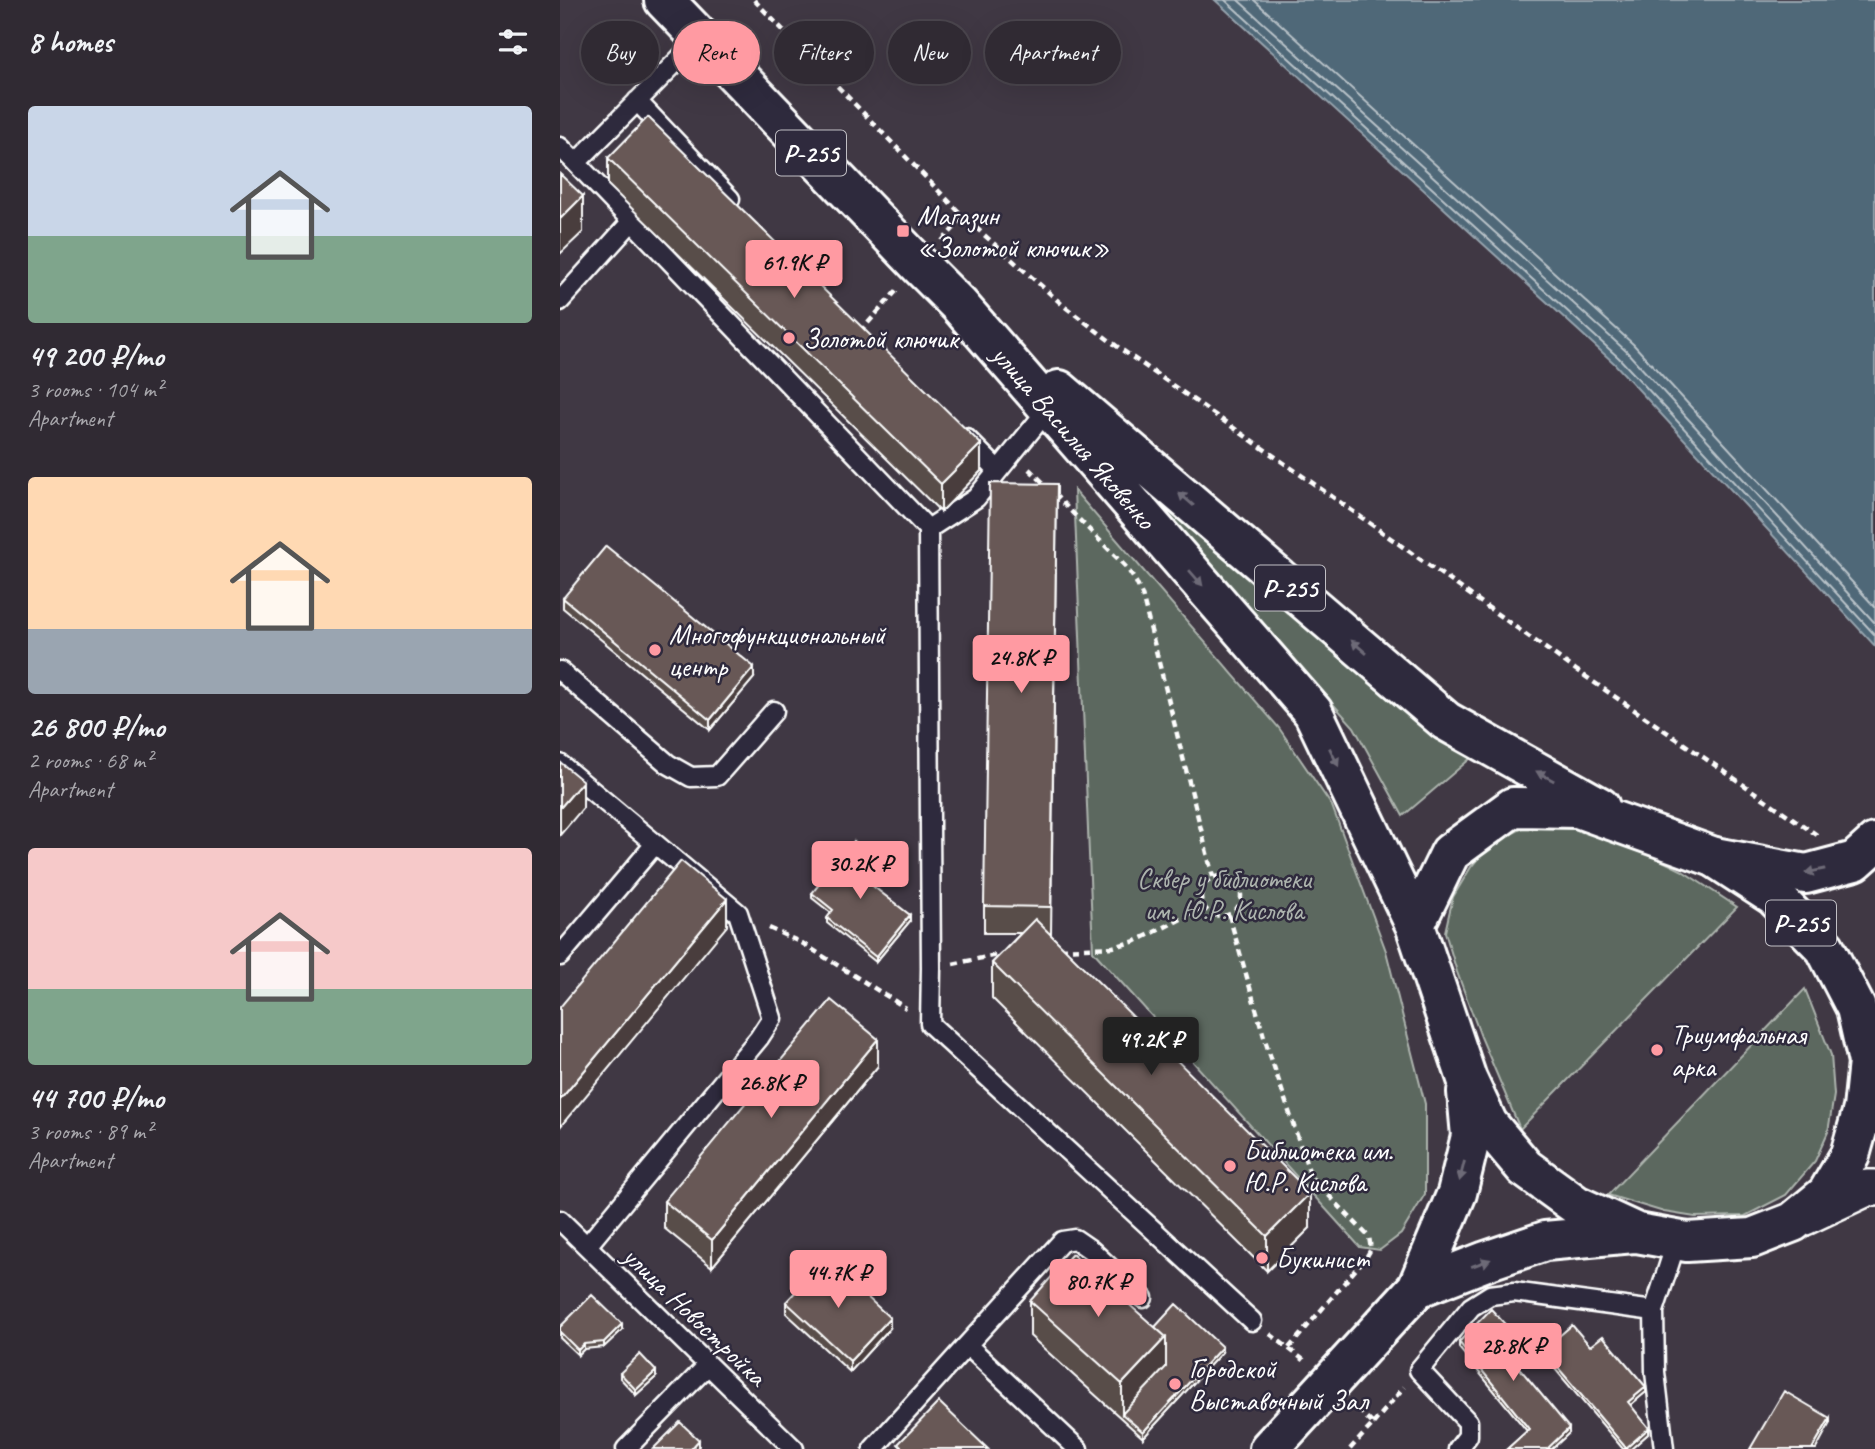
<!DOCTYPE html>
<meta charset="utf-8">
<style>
:root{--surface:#302a33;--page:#3c363f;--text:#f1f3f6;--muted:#a8a7ac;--line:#4b464e;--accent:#ff9aa2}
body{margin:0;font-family:Caveat,sans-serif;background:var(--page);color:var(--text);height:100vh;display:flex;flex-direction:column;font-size:26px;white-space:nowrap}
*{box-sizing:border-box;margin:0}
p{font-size:23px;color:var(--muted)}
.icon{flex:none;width:38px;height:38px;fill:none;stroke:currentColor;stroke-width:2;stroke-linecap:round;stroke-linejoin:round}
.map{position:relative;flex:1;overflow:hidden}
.drawer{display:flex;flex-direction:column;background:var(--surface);width:560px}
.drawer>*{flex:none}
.top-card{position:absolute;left:21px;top:21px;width:665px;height:63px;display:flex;gap:14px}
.price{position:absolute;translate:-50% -60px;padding:0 16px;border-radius:7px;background:var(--accent);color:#111;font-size:23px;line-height:46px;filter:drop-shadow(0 2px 4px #0008)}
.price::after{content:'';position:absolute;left:50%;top:42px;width:21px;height:16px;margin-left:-10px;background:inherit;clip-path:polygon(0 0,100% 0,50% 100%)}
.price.active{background:#222;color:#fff}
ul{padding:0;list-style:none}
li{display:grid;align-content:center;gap:14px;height:371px;padding:0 28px}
li span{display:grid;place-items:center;height:217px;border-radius:7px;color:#555}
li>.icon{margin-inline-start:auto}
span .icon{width:126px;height:126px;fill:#fffc;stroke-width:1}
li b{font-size:30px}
h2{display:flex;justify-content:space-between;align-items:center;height:84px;padding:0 28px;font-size:30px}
.tag{padding:0 24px;border-radius:32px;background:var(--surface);box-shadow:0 7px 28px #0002,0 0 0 2px var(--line);font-size:24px;line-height:63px}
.tag.active{background:var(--accent);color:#111}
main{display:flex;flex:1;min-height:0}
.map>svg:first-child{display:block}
.green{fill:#5b685e;stroke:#adb4ae;stroke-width:2}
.water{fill:#506878;stroke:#96a4ae;stroke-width:2}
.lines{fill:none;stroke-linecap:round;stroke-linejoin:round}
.shore{stroke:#b9c3c9;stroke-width:2}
.lane-casing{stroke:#fff;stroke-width:23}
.street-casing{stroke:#fff;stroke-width:40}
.secondary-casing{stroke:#fff;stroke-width:44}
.primary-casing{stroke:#fff;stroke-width:44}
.path{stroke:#fff;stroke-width:4.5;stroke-dasharray:7 5;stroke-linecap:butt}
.lane{stroke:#2f2a3d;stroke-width:18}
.street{stroke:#2f2a3d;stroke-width:35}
.secondary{stroke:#2f2a3d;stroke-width:38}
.primary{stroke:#2f2a3d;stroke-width:38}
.wall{fill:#594d4a;stroke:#fff;stroke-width:2}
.shaded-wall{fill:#483e3c;stroke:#fff;stroke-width:2}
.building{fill:#675956;stroke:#fff;stroke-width:2}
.oneway{fill:#6d6a77}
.poi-dot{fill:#ff9aa2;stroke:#2f2a3d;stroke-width:2.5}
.labels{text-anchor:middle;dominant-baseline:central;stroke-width:5;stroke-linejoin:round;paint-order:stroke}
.shield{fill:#2f2a3d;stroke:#c1bfc5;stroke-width:2}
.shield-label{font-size:26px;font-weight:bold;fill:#fff}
.poi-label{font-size:28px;fill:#fff;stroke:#2f2a3d;text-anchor:start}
.street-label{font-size:28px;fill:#fff;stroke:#2f2a3d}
.park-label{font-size:28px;fill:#adb4ae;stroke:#2f2a3d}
</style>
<main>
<section class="drawer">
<h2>8 homes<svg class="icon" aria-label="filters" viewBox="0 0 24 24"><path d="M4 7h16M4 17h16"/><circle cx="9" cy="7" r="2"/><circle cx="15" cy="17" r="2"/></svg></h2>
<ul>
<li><span style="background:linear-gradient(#c9d6e8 60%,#7fa58c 0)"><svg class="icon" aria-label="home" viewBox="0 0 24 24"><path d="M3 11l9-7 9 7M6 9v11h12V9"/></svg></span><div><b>49 200 ₽/mo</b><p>3 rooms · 104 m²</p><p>Apartment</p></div></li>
<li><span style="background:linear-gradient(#ffd9b3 70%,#9aa5b1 0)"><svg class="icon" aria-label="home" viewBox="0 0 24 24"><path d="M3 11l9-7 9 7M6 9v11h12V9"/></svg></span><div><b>26 800 ₽/mo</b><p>2 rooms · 68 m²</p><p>Apartment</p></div></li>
<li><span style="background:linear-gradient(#f6c9c9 65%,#7fa58c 0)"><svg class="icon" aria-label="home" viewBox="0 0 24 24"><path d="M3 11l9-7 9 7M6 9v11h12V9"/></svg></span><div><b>44 700 ₽/mo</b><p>3 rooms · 89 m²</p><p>Apartment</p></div></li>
</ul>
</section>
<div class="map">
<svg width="1315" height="1449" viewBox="0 0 1315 1449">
<rect width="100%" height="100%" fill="#403844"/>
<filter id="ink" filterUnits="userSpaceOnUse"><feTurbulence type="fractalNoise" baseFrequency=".0143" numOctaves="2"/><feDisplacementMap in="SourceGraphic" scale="14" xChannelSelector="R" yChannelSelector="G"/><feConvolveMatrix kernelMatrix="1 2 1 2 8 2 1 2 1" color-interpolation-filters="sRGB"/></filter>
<g filter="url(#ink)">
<path class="green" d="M 493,395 L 911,758 L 843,816 L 794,727 Z
M 514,490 L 719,728 L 772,806 L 826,951 L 865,1104 L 865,1194 L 841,1234 L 820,1250 L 800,1247 L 533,951 Z
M 1002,822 L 1041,831 L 1121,870 L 1177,907 L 960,1129 L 921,1037 L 897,972 L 885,932 L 893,897 L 911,867 L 929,845 L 963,828 Z
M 1245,989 L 1271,1055 L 1274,1095 L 1268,1132 L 1255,1161 L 1226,1195 L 1185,1216 L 1135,1217 L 1104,1212 L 1048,1195 Z"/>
<path class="water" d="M 655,0 L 1315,0 L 1315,646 L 1054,363 Z"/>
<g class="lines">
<path class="shore" d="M 665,0 L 1059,358 L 1315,635
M 678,0 L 1066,351 L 1315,623
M 694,0 L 1073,344 L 1315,607"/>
<g class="lane-casing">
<path id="lane" d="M 140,38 L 16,163 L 368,529 L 371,968 L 370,1024 L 692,1321
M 77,101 L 170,199
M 0,147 L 16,163
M 0,301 L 72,221
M 406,438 L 438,470
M 368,529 L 416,498 L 489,408
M 0,671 L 108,764 L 131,777 L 157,776 L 214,711
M 0,764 L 178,913 L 212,1018 L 199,1038 L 27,1246
M 0,956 L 95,844
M 0,1220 L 234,1449
M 407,1345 L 502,1241 L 515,1239 L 531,1250 L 583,1298
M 66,1449 L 148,1365
M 313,1449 L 407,1345 L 518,1449
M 898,1449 L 908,1436 L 908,1422 L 859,1370 L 911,1307 L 930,1295 L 954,1292 L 1094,1311
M 1104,1449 L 1095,1372 L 1094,1311 L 1117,1240"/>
</g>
<g class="street-casing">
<path id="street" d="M 1245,1217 L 1307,1188 L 1315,1188"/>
</g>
<g class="secondary-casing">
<path id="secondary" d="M 1154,857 L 1246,874 L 1295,861 L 1315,843"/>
</g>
<g class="primary-casing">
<path id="primary" d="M 104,0 L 360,266 L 399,305 L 753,712 L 855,925
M 499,390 L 886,721 L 1040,807
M 953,807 L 1018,808 L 1154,857 L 1214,896 L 1265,948 L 1296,1008 L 1308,1062 L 1303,1109 L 1290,1155 L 1267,1194 L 1233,1222 L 1192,1238 L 1127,1242 L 1077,1233 L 1016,1205 L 965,1168 L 928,1124 L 907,1079 L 855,925 L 890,853 Z
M 857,1288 L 926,1261 L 985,1241 L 1074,1233
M 709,1449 L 857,1288 L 897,1193 L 911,1136 L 907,1092"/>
</g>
<path class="path" d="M 194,0 L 404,217
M 382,241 L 404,217 L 504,306 L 562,350 L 777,500 L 1016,670 L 1257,835
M 300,332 L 338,289
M 469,469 L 488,487
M 494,494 L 567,568 L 576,582 L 582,595 L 653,877
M641 896a20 20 0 1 1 40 0a20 20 0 1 1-40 0Z
M 669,915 L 705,1040 L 751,1177 L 809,1237 L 811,1249 L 807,1256 L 729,1348
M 209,928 L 242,943 L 346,1008
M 500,949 L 553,947 L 576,941 L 644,908
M 393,964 L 446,953
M 710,1334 L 745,1361
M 813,1424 L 844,1387
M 790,1449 L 813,1424 L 793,1404"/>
<use href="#lane" class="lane"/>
<use href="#street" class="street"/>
<use href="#secondary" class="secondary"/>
<use href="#primary" class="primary"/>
</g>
<path class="wall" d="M 48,158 L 421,471 L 381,512 L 48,185 Z
M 497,484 L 491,934 L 490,934 L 750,1228 L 707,1271 L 432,998 L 432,963 L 461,933 L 424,933 L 424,906 Z
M 3,598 L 194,678 L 150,730 L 3,608 Z
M 323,870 L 311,885 L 350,921 L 316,962 L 267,923 L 267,918 L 271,913 L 252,898 L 252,893 Z
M 318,1066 L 152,1267 L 104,1228 L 104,1201 Z
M 470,1301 L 595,1327 L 662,1352 L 583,1438 L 470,1336 Z
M 226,1302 L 330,1328 L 290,1372 L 226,1313 Z
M 0,1327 L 62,1330 L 44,1347 L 24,1349 L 18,1355 L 0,1338 Z
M 954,1339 L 944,1350 L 1009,1433 L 992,1449 L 947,1449 L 967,1431 L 899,1348 L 899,1342 Z
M 1030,1346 L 1086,1392 L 1070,1405 L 1089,1433 L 1071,1449 L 1063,1449 L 983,1355 L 983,1350 Z
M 60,1373 L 96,1377 L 76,1395 L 60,1378 Z"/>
<path class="shaded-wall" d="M 23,196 L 23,232 L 0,254 L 0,219 Z
M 421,444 L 421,471 L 381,512 L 381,484 Z
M 194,667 L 194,678 L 150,730 L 150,720 Z
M 23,781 L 23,808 L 0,835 L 0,808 Z
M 323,865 L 323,870 L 309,888 L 309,883 Z
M 167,899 L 167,926 L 0,1127 L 0,1100 Z
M 350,915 L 350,921 L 316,962 L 316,957 Z
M 318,1039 L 318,1066 L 152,1267 L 152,1240 Z
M 750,1193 L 750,1228 L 707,1271 L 707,1236 Z
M 330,1318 L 330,1328 L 290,1372 L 290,1361 Z
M 62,1324 L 62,1330 L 44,1347 L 44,1342 Z
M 954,1334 L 954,1339 L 942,1352 L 942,1347 Z
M 606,1337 L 606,1372 L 562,1414 L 562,1384 Z
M 24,1344 L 24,1349 L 18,1355 L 18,1350 Z
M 662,1347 L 662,1352 L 583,1438 L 583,1432 Z
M 96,1371 L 96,1377 L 76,1395 L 76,1390 Z
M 1086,1387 L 1086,1392 L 1068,1407 L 1068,1402 Z
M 1270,1418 L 1270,1423 L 1256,1449 L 1252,1449 Z
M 1009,1428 L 1009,1433 L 992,1449 L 987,1449 Z
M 1089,1428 L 1089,1433 L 1071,1449 L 1066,1449 L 1066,1448 Z
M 139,1440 L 139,1446 L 136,1449 L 131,1449 Z"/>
<path class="building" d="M 88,117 L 421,444 L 381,484 L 48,158 Z
M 0,174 L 23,196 L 0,219 Z
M 430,483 L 497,484 L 491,907 L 424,906 Z
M 46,546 L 194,667 L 150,720 L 3,598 Z
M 0,762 L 23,781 L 0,808 Z
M 294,841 L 323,865 L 309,883 L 350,915 L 316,957 L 267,918 L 273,910 L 252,893 Z
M 121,861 L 167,899 L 0,1100 L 0,1007 Z
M 475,919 L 750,1193 L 707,1236 L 432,963 Z
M 271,1000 L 318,1039 L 152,1240 L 104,1201 Z
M 512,1254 L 606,1337 L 562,1384 L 470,1301 Z
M 266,1259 L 330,1318 L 290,1361 L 226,1302 Z
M 32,1295 L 62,1324 L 44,1342 L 24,1344 L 18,1350 L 0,1332 L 0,1327 Z
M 616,1304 L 662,1347 L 583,1432 L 562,1414 L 606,1367 L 606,1337 L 595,1327 Z
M 931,1309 L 954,1334 L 942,1347 L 1009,1428 L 987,1449 L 947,1449 L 969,1429 L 899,1342 Z
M 1012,1325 L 1030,1346 L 1043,1336 L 1086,1387 L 1068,1402 L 1089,1428 L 1066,1448 L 983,1350 Z
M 80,1354 L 96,1371 L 76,1390 L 60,1373 Z
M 1224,1391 L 1270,1418 L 1252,1449 L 1190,1449 Z
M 379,1402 L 428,1449 L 343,1449 L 338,1444 Z
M 120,1422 L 139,1440 L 131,1449 L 93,1449 Z"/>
<defs><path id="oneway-solid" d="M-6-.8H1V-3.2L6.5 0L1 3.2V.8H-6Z" transform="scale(1.75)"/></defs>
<g class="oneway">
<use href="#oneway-solid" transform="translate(626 499) rotate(-139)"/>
<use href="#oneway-solid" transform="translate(636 578) rotate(49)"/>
<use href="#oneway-solid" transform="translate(799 647) rotate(-139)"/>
<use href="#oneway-solid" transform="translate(774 757) rotate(64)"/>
<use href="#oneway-solid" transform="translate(985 776) rotate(-151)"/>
<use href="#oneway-solid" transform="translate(1255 871) rotate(168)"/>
<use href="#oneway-solid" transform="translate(902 1171) rotate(104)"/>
<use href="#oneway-solid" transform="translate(921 1263) rotate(-20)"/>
</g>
</g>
<g class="poi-dot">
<rect x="336" y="224" width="14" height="14" rx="3.5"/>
<circle cx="229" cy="338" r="7"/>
<circle cx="95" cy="650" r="7"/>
<circle cx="1097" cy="1050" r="7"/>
<circle cx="670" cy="1166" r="7"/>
<circle cx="702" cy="1258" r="7"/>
<circle cx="615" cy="1384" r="7"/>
</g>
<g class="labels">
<g class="shield">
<rect x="216" y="130.5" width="70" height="45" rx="5"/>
<rect x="695" y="565.5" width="70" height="45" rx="5"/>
<rect x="1206" y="900.5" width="70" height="45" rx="5"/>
</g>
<g class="shield-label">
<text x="251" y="153">Р-255</text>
<text x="730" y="588">Р-255</text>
<text x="1241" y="923">Р-255</text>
</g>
<g class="poi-label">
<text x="357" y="215">Магазин<tspan x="357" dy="32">«Золотой ключик»</tspan></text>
<text x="243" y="338">Золотой ключик</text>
<text x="109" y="634">Многофункциональный<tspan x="109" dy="32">центр</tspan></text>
<text x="1111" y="1034">Триумфальная<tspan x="1111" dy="32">арка</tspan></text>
<text x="684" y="1150">Библиотека им.<tspan x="684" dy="32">Ю.Р. Кислова</tspan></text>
<text x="716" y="1258">Букинист</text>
<text x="629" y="1368">Городской<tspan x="629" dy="32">Выставочный Зал</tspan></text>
</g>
<g class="street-label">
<text transform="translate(514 437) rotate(49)">улица Василия Яковенко</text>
<text transform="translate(135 1316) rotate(44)">улица Новостройка</text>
</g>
<g class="park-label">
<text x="664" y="878">Сквер у библиотеки<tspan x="664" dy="32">им. Ю.Р. Кислова</tspan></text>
</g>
</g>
</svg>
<b class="price" style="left:234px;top:300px">61.9K ₽</b>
<b class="price" style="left:461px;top:695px">24.8K ₽</b>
<b class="price" style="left:300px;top:901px">30.2K ₽</b>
<b class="price active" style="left:591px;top:1077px">49.2K ₽</b>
<b class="price" style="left:211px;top:1120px">26.8K ₽</b>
<b class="price" style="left:278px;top:1310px">44.7K ₽</b>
<b class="price" style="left:538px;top:1319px">80.7K ₽</b>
<b class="price" style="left:953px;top:1383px">28.8K ₽</b>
<div class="top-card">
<a class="tag">Buy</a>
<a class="tag active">Rent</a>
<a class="tag">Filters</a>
<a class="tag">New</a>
<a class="tag">Apartment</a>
</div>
</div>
</main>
